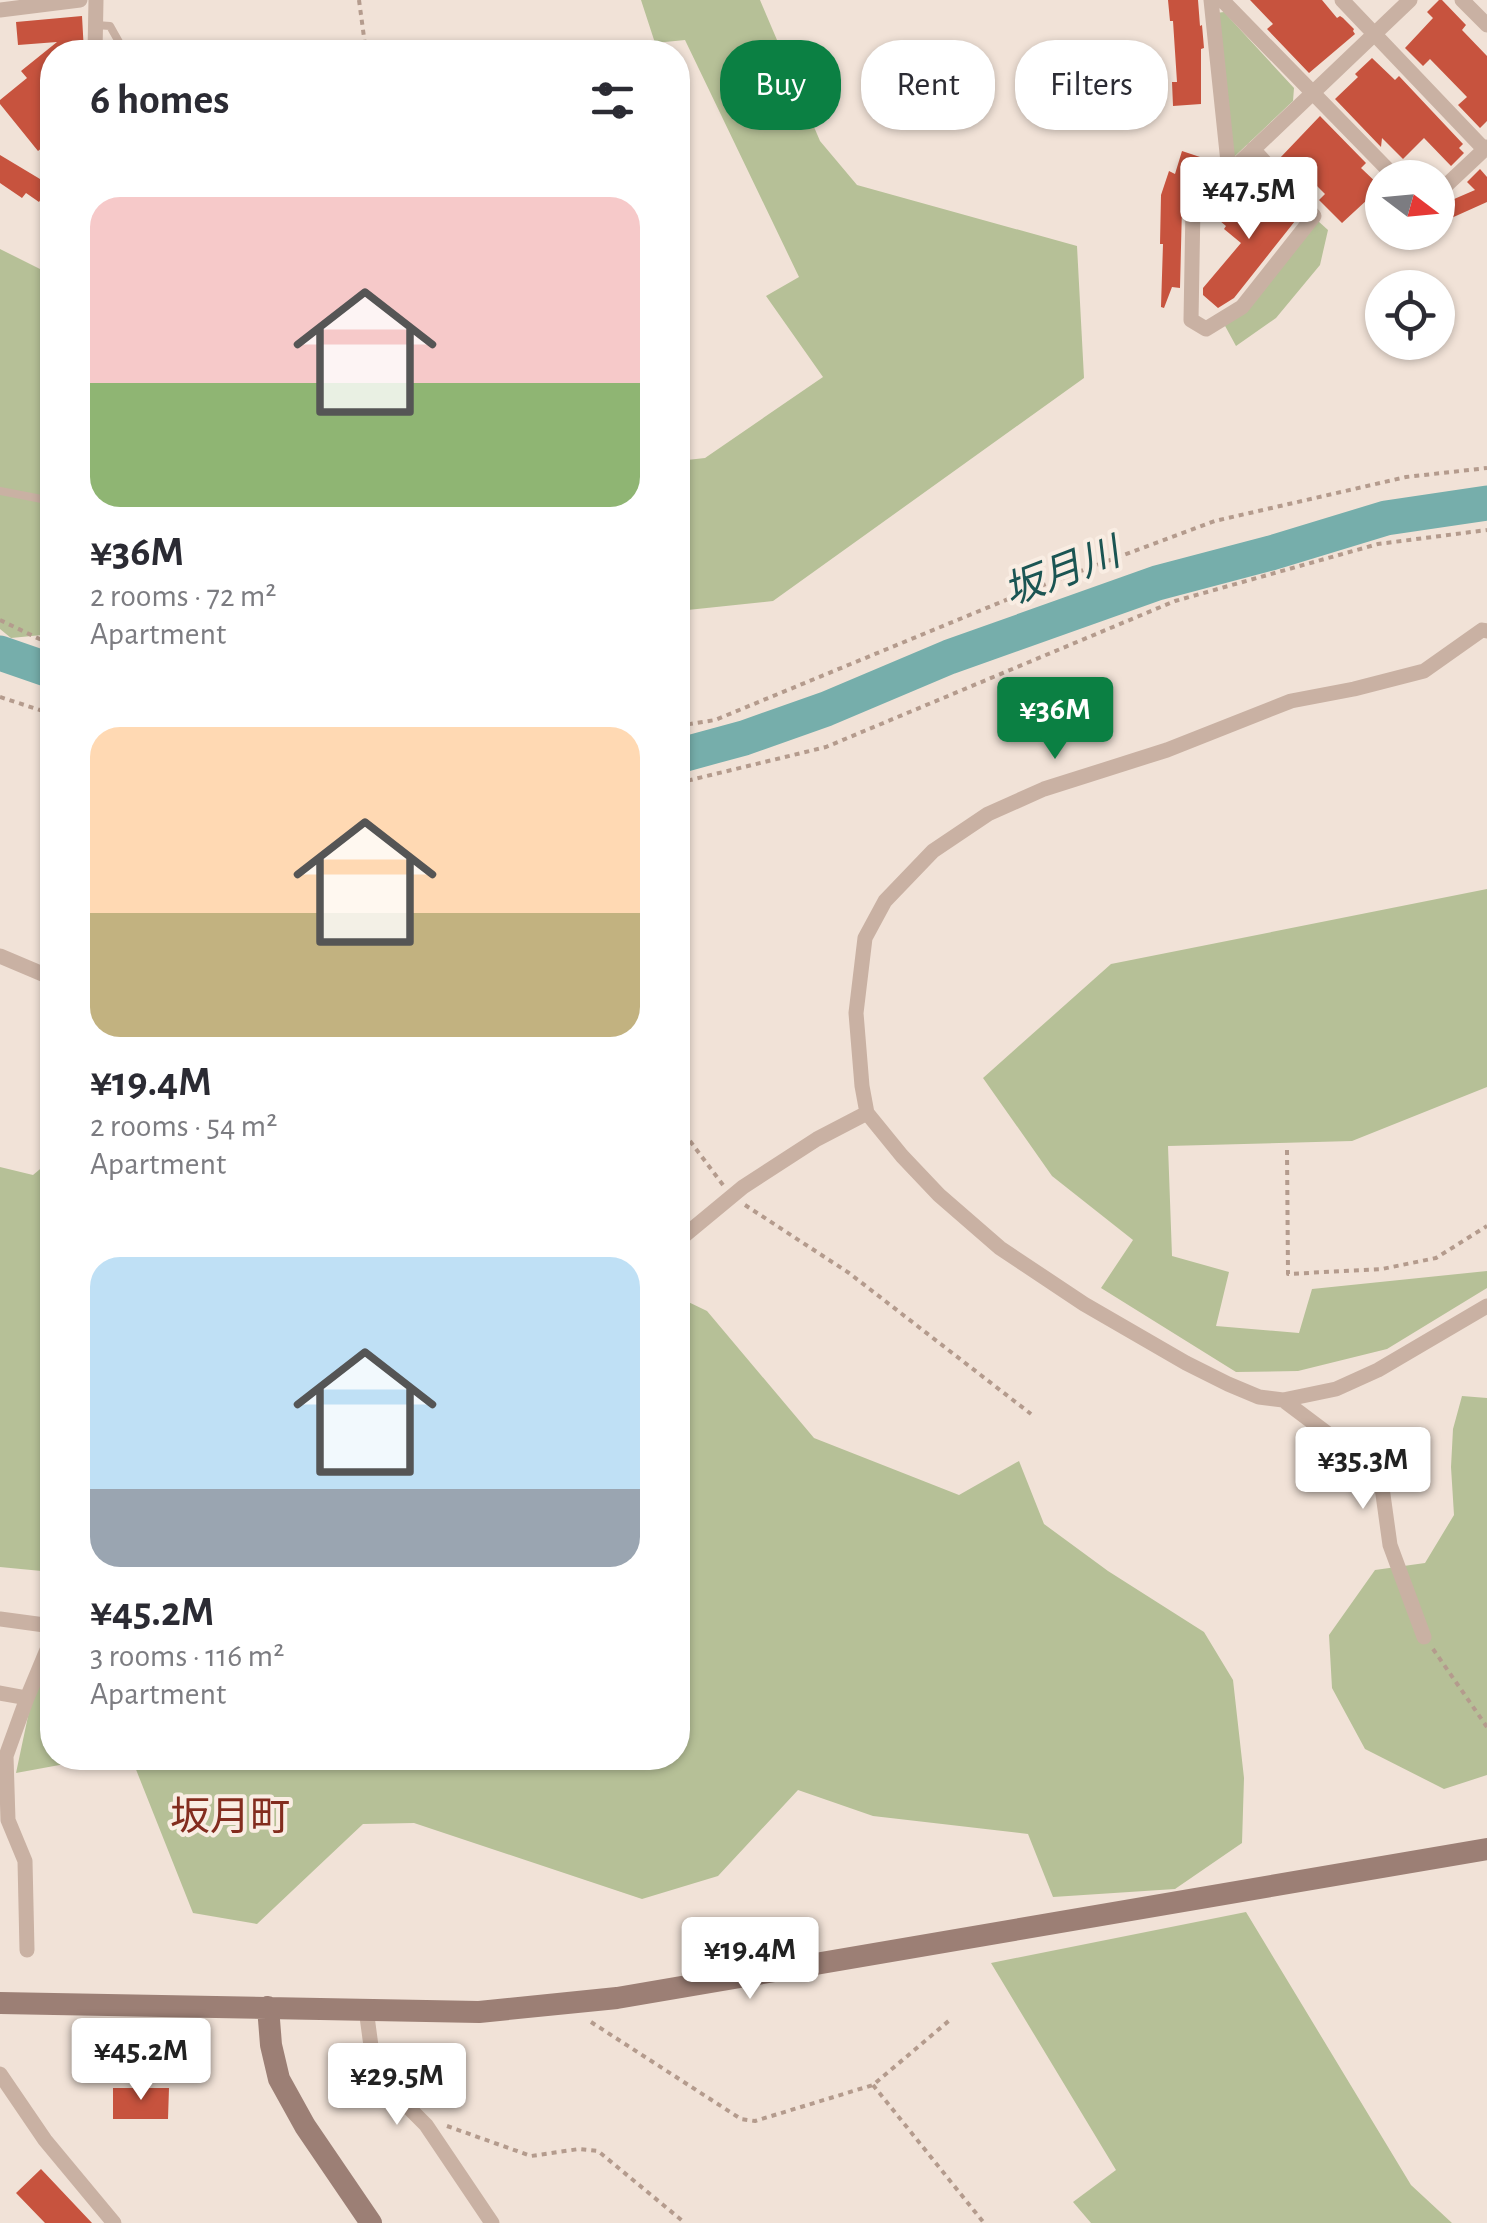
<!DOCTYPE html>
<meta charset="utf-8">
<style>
:root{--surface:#fff;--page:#f2f2f3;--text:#2b2b33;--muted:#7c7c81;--accent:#0b8043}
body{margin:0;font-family:"Alegreya Sans","Noto Sans JP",sans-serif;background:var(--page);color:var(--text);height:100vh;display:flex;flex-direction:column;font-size:38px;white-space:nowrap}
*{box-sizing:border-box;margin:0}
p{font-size:32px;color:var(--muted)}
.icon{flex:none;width:55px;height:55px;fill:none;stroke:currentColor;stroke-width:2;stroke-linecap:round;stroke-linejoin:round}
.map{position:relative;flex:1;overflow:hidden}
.sheet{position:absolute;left:40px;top:40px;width:650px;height:1730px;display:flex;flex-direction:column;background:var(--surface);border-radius:40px;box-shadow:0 2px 8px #0004}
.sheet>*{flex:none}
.hud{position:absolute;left:720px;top:40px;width:615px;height:90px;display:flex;gap:20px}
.needle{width:65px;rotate:106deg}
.tools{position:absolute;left:1365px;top:160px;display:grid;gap:20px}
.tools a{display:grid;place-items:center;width:90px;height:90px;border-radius:50%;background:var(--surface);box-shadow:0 2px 8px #0004;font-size:50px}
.price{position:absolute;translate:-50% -85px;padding:0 22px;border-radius:10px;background:#fff;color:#222;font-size:32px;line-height:65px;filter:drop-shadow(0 2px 5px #0008)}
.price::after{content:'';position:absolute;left:50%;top:60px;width:30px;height:22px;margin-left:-15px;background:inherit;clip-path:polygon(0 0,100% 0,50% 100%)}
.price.on{background:var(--accent);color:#fff}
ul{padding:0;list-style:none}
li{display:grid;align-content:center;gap:20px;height:530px;padding:0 50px}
li span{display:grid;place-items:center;height:310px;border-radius:30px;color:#555}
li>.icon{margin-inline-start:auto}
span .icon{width:180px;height:180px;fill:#fffc;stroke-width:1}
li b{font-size:42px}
h2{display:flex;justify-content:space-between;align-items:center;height:120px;padding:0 50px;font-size:42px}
.pill{padding:0 35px;border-radius:40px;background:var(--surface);box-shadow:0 2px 8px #0004;font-size:35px;line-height:90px}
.pill.on{background:var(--accent);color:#fff}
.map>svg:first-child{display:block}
.green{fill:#b6c097}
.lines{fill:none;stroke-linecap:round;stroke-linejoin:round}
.river{stroke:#76aeab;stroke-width:35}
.building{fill:#c7533e}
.path{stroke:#b49b8d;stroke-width:4;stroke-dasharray:5 5;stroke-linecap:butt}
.lane{stroke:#c9b1a3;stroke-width:8}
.street{stroke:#c9b1a3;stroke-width:15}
.secondary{stroke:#9c7f75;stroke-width:22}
.labels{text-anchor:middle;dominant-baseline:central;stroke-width:8;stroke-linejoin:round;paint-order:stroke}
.water-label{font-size:40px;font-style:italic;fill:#1b5553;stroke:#f9ede3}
.neighbourhood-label{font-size:40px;fill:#832c1e;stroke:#f9ede3}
</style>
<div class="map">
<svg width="1487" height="2223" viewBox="0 0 1487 2223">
<rect width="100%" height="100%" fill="#f1e2d7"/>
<path class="green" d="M 641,0 L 760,0 L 820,141 L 857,185 L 1077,246 L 1084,378 L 773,601 L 678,611 L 678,461 L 705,458 L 823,377 L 766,296 L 799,277 L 685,40 L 655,43 Z
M 1224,12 L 1294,88 L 1293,101 L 1234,157 L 1216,13 Z
M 1318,221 L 1328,230 L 1320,265 L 1276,318 L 1236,346 L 1224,324 Z
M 0,249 L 52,275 L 52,634 L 11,638 L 0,629 Z
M 1487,889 L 1487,1087 L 1352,1141 L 1168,1146 L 1172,1256 L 1229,1272 L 1216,1326 L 1299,1333 L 1312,1289 L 1487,1271 L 1487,1288 L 1387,1349 L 1298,1371 L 1236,1372 L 1101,1288 L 1133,1240 L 1052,1176 L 983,1078 L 1111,964 Z
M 52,1159 L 52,1572 L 0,1567 L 0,1167 L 33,1175 Z
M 678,1297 L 707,1311 L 814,1438 L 959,1495 L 1019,1461 L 1044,1524 L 1108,1571 L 1204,1632 L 1233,1680 L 1244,1778 L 1242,1843 L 1175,1889 L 1053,1897 L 1028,1834 L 873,1816 L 798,1790 L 718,1876 L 642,1899 L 414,1823 L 363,1824 L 257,1924 L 193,1913 L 135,1767 L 65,1764 L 16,1773 L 38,1669 L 52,1661 L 52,1758 L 678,1758 Z
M 1462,1396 L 1487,1398 L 1487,1775 L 1444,1789 L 1365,1749 L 1332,1688 L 1329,1635 L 1375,1570 L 1425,1563 L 1454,1515 L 1451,1467 L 1453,1429 Z
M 1246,1912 L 1411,2185 L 1452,2223 L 1091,2223 L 1073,2202 L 1116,2170 L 991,1963 Z"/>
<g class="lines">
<path class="river" d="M 0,653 L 52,671
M 678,756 L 744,738 L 826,709 L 949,657 L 1157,583 L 1271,553 L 1386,518 L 1487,503"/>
</g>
<path class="building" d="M 1168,0 L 1198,0 L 1200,26 L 1202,25 L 1204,48 L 1201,49 L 1201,104 L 1173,106 L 1172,82 L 1177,82 L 1173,21 L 1170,21 Z
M 1250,0 L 1322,0 L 1337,18 L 1340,16 L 1343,18 L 1354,29 L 1353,31 L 1355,34 L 1309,73 L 1267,29 L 1273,24 Z
M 1439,0 L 1442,0 L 1466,25 L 1462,30 L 1487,56 L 1487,121 L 1480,128 L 1458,105 L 1467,97 L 1430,59 L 1423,66 L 1405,48 L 1433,18 L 1427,12 Z
M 82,16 L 84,52 L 52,52 L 52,140 L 38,151 L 0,104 L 0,100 L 27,78 L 21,71 L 57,42 L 18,45 L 16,22 Z
M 1372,58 L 1395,80 L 1399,76 L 1463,144 L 1459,148 L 1464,153 L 1451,166 L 1424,138 L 1403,159 L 1382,138 L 1381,147 L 1335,99 L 1358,77 L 1355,74 Z
M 1320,116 L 1366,163 L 1361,168 L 1381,187 L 1342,223 L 1319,200 L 1325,194 L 1298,167 L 1293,172 L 1279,159 Z
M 1182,151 L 1206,159 L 1200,177 L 1191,174 L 1185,192 L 1182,207 L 1180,288 L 1172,287 L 1164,308 L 1161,307 L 1163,244 L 1160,244 L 1161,195 L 1169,171 L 1175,174 Z
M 0,155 L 50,185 L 39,202 L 26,193 L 22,198 L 0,183 Z
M 1480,169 L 1487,177 L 1487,202 L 1438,224 L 1438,206 L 1475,190 L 1467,182 Z
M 1260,186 L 1280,204 L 1284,200 L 1299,216 L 1234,298 L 1218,308 L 1203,295 L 1203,288 L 1241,243 L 1224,229 L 1226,226 L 1214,216 L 1226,201 L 1238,211 Z
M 113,2088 L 169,2088 L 168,2119 L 113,2119 Z
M 41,2169 L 92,2223 L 45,2223 L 16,2193 Z"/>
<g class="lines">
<path class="path" d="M 359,0 L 366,52
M 0,620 L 52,645
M 0,697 L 52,714
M 678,726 L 715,720 L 1035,588 L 1215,521 L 1406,477 L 1487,468
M 678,783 L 826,747 L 1175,601 L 1378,544 L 1487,530
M 678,1125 L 723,1185
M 1287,1150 L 1288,1274 L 1382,1269 L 1436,1258 L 1487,1226
M 745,1205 L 849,1273 L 1031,1414
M 1433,1649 L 1487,1727
M 591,2022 L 741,2119 L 755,2121 L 873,2085 L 951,2019
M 873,2085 L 984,2223
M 447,2126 L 531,2156 L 579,2149 L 598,2151 L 685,2223"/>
<path class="lane" d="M 96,25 L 110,26 L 119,42 L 121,52
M 0,491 L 52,501"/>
<path class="street" d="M 1211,0 L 1229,172
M 1222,0 L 1396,178
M 1342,0 L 1484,149
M 1462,0 L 1487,25
M 0,10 L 80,0
M 95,52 L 96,0
M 1253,149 L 1314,216 L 1242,307 L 1206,329 L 1191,320 L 1193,207 L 1410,0
M 1438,193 L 1487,147
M 1487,631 L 1482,630 L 1424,671 L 1354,689 L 1291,701 L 1167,750 L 1044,789 L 988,814 L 933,851 L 885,901 L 865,938 L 856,1013 L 862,1086 L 867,1113 L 902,1156 L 939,1195 L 1000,1248 L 1084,1304 L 1186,1363 L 1228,1384 L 1259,1397 L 1283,1400 L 1336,1389 L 1378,1370 L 1487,1306
M 0,956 L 52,978
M 678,1239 L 685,1235 L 743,1187 L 817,1139 L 867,1113
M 1283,1400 L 1380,1473 L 1390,1545 L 1424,1637
M 0,1619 L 52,1626
M 0,1693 L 27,1698
M 27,1950 L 25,1861 L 8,1820 L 6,1756 L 27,1698 L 52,1638
M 366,2009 L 373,2061 L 386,2085 L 426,2125 L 492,2223
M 0,2074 L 45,2140 L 114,2223"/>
<path class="secondary" d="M 0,2003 L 479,2012 L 617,1998 L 1487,1849
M 268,2007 L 271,2045 L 279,2079 L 305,2126 L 371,2223"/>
</g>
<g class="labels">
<g class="water-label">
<text transform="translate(1062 573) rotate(-21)">坂月川</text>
</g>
<g class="neighbourhood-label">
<text x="230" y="1818">坂月町</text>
</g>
</g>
</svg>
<div class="tools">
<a><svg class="needle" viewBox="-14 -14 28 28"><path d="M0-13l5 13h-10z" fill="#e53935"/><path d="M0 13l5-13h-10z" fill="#7c7c81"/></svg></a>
<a><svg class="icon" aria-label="locate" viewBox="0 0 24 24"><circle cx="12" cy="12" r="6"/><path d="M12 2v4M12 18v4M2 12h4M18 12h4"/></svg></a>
</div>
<b class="price" style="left:1249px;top:242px">¥47.5M</b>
<b class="price on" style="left:1055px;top:762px">¥36M</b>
<b class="price" style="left:1363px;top:1512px">¥35.3M</b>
<b class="price" style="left:750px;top:2002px">¥19.4M</b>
<b class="price" style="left:141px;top:2103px">¥45.2M</b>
<b class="price" style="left:397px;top:2128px">¥29.5M</b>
<div class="hud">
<a class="pill on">Buy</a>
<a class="pill">Rent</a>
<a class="pill">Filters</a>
</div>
<section class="sheet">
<h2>6 homes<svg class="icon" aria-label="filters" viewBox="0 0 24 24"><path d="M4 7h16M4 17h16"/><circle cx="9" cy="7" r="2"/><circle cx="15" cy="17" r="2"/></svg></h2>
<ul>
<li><span style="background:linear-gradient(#f6c9c9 60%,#8fb573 0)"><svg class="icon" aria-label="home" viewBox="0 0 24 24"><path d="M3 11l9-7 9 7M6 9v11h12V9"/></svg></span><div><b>¥36M</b><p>2 rooms · 72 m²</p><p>Apartment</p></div></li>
<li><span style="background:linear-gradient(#ffd9b3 60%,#c2b280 0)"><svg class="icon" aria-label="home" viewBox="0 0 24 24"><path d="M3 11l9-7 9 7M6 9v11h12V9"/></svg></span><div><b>¥19.4M</b><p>2 rooms · 54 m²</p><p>Apartment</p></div></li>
<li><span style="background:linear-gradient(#bfe0f5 75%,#9aa5b1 0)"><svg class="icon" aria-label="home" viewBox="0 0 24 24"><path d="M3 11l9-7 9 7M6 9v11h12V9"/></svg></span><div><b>¥45.2M</b><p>3 rooms · 116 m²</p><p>Apartment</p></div></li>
</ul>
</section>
</div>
